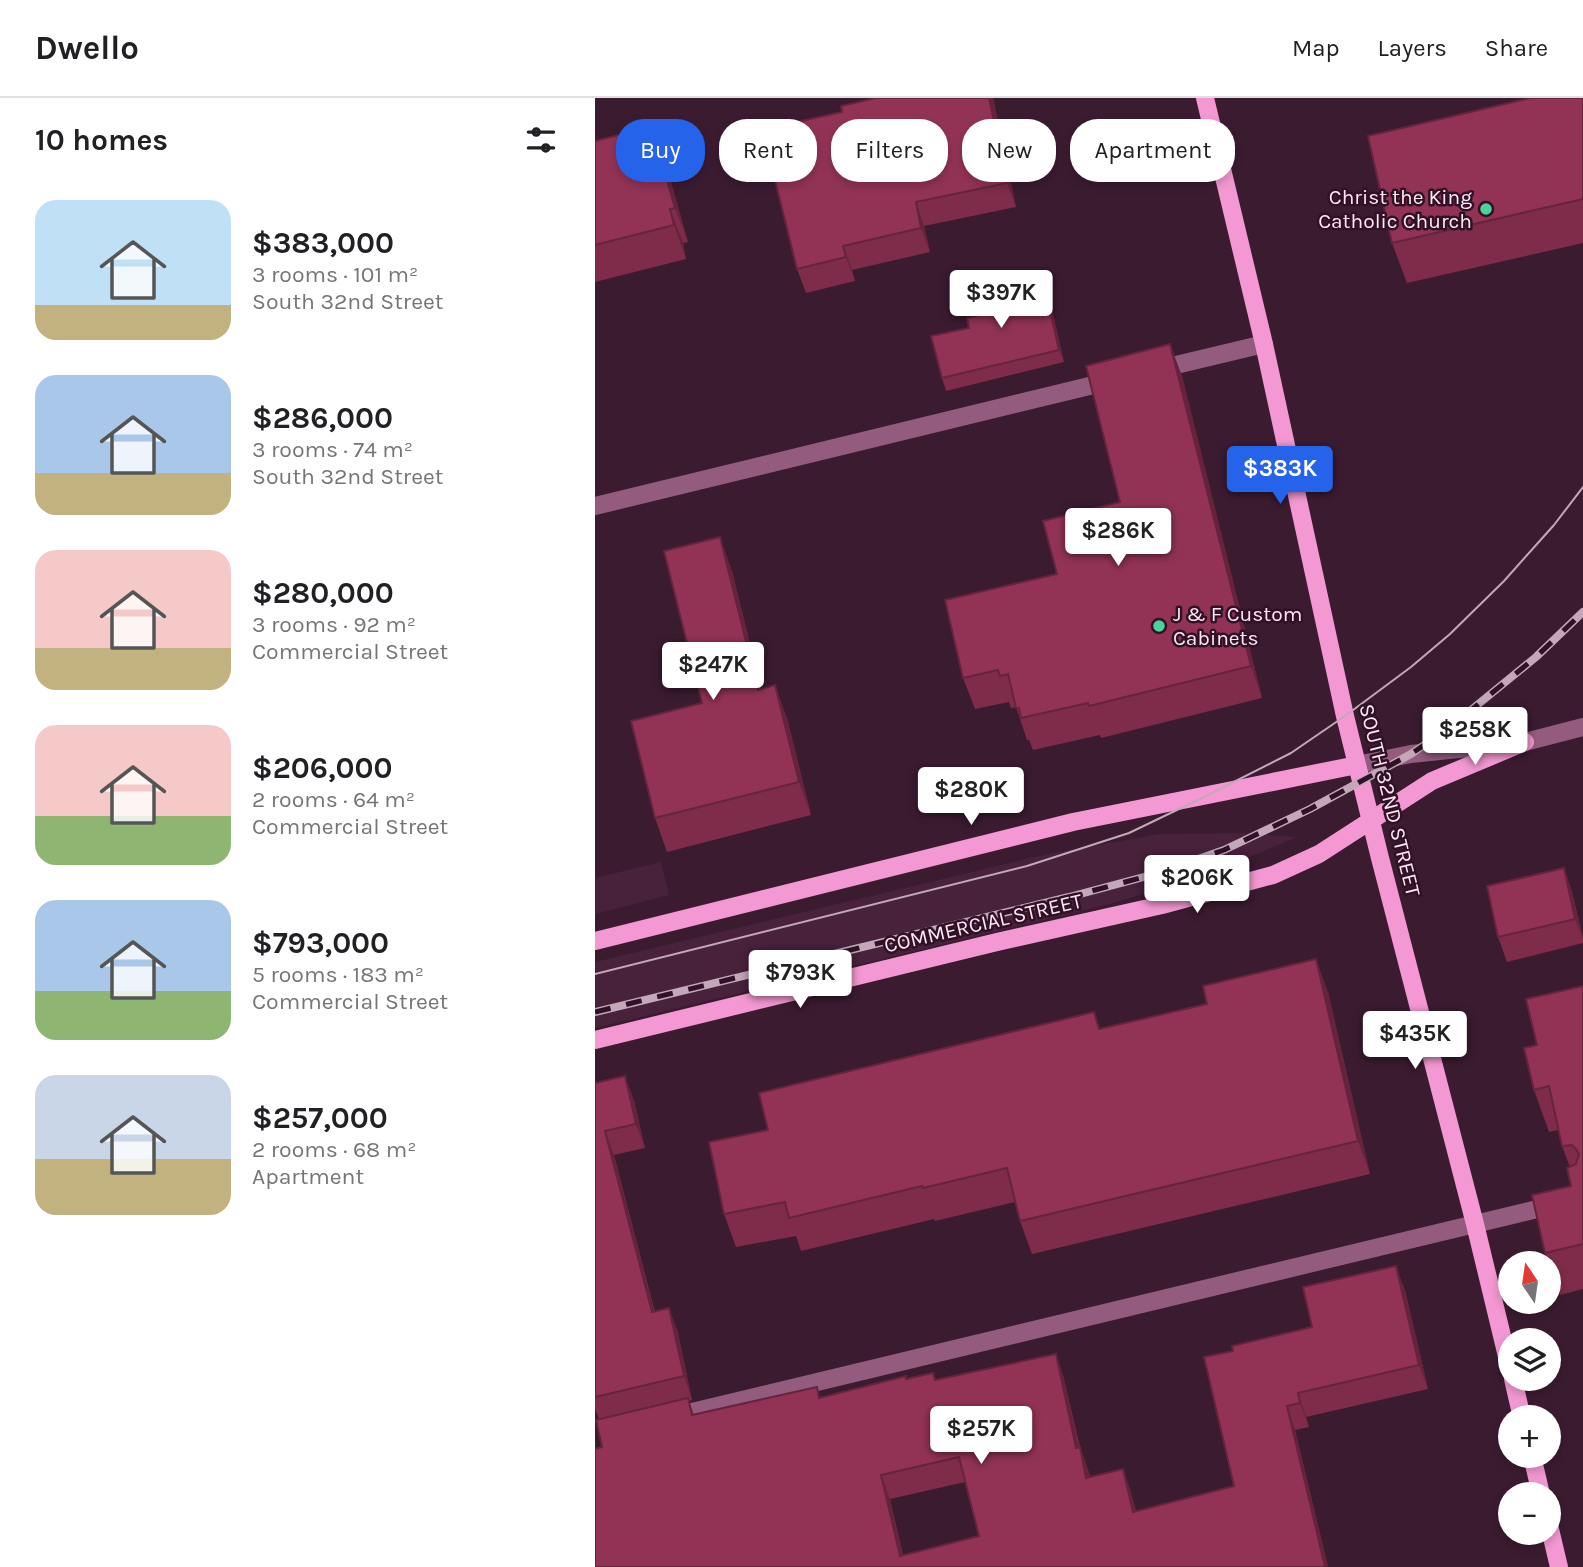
<!DOCTYPE html>
<meta charset="utf-8">
<style>
:root{--surface:#fff;--page:#f2f2f2;--text:#202124;--muted:#757577;--line:#e0e0e0;--accent:#2563eb}
body{margin:0;font-family:Karla,sans-serif;background:var(--page);color:var(--text);height:100vh;display:flex;flex-direction:column;font-size:26px;white-space:nowrap}
*{box-sizing:border-box;margin:0}
p{font-size:23px;color:var(--muted)}
.icon{flex:none;width:38px;height:38px;fill:none;stroke:currentColor;stroke-width:2;stroke-linecap:round;stroke-linejoin:round}
.map{position:relative;flex:1;overflow:hidden}
.details{display:flex;flex-direction:column;background:var(--surface);width:595px}
.details>*{flex:none}
.guide{position:absolute;left:21px;top:21px;width:665px;height:63px;display:flex;gap:14px}
.needle{width:46px;rotate:347deg}
.tools{position:absolute;left:903px;top:1153px;display:grid;gap:14px}
.tools a{display:grid;place-items:center;width:63px;height:63px;border-radius:50%;background:var(--surface);box-shadow:0 4px 10px #0003;font-size:35px}
.price{position:absolute;translate:-50% -60px;padding:0 16px;border-radius:7px;background:#fff;color:#222;font-size:23px;line-height:46px;filter:drop-shadow(0 2px 4px #0008)}
.price::after{content:'';position:absolute;left:50%;top:42px;width:21px;height:16px;margin-left:-10px;background:inherit;clip-path:polygon(0 0,100% 0,50% 100%)}
.price.current{background:var(--accent);color:#fff}
ul{padding:0;list-style:none}
li{display:flex;align-items:center;gap:21px;height:175px;padding:0 35px}
li span{display:grid;place-items:center;flex:none;width:196px;height:140px;border-radius:21px;color:#555}
li>.icon{margin-inline-start:auto}
span .icon{width:84px;height:84px;fill:#fffc;stroke-width:1}
li b{font-size:30px}
h2{display:flex;justify-content:space-between;align-items:center;height:84px;padding:0 35px;font-size:30px}
.pill{padding:0 24px;border-radius:28px;background:var(--surface);box-shadow:0 4px 10px #0003;font-size:24px;line-height:63px}
.pill.current{background:var(--accent);color:#fff}
header{display:flex;align-items:center;gap:42px;box-sizing:border-box;height:98px;padding:0 35px;background:var(--surface);border-bottom:2px solid var(--line)}
header strong{font-size:33px}
nav{display:flex;gap:38px;margin-inline-start:auto;font-size:24px}
main{display:flex;flex:1;min-height:0}
.map>svg:first-child{display:block}
.built{fill:#48213b}
.lines{fill:none;stroke-linecap:round;stroke-linejoin:round}
.minor{stroke:#935c7f;stroke-width:18}
.major{stroke:#f398d2;stroke-width:18}
.tram{stroke:#c2a8b8;stroke-width:2}
.rail-casing{stroke:#c2a8b8;stroke-width:8}
.rail{stroke:#301126;stroke-width:5;stroke-dasharray:16;stroke-linecap:butt}
.wall{fill:#7e2c49;fill-rule:evenodd}
.shaded-wall{fill:#66243c}
.building{fill:#923355;stroke:#66243c;stroke-width:2;fill-rule:evenodd}
.poi-dot{fill:#4dd39a;stroke:#301126;stroke-width:2.5}
.labels{text-anchor:middle;dominant-baseline:central;stroke-width:5;stroke-linejoin:round;paint-order:stroke}
.poi-label{font-size:21px;fill:#fde7f4;stroke:#301126;text-anchor:end}
.street-label{font-size:21px;fill:#fde7f4;stroke:#301126}
</style>
<header>
<strong>Dwello</strong>
<nav><a>Map</a><a>Layers</a><a>Share</a></nav>
</header>
<main>
<section class="details">
<h2>10 homes<svg class="icon" aria-label="filters" viewBox="0 0 24 24"><path d="M4 7h16M4 17h16"/><circle cx="9" cy="7" r="2"/><circle cx="15" cy="17" r="2"/></svg></h2>
<ul>
<li><span style="background:linear-gradient(#bfe0f5 75%,#c2b280 0)"><svg class="icon" aria-label="home" viewBox="0 0 24 24"><path d="M3 11l9-7 9 7M6 9v11h12V9"/></svg></span><div><b>$383,000</b><p>3 rooms · 101 m²</p><p>South 32nd Street</p></div></li>
<li><span style="background:linear-gradient(#a9c7e8 70%,#c2b280 0)"><svg class="icon" aria-label="home" viewBox="0 0 24 24"><path d="M3 11l9-7 9 7M6 9v11h12V9"/></svg></span><div><b>$286,000</b><p>3 rooms · 74 m²</p><p>South 32nd Street</p></div></li>
<li><span style="background:linear-gradient(#f6c9c9 70%,#c2b280 0)"><svg class="icon" aria-label="home" viewBox="0 0 24 24"><path d="M3 11l9-7 9 7M6 9v11h12V9"/></svg></span><div><b>$280,000</b><p>3 rooms · 92 m²</p><p>Commercial Street</p></div></li>
<li><span style="background:linear-gradient(#f6c9c9 65%,#8fb573 0)"><svg class="icon" aria-label="home" viewBox="0 0 24 24"><path d="M3 11l9-7 9 7M6 9v11h12V9"/></svg></span><div><b>$206,000</b><p>2 rooms · 64 m²</p><p>Commercial Street</p></div></li>
<li><span style="background:linear-gradient(#a9c7e8 65%,#8fb573 0)"><svg class="icon" aria-label="home" viewBox="0 0 24 24"><path d="M3 11l9-7 9 7M6 9v11h12V9"/></svg></span><div><b>$793,000</b><p>5 rooms · 183 m²</p><p>Commercial Street</p></div></li>
<li><span style="background:linear-gradient(#c9d6e8 60%,#c2b280 0)"><svg class="icon" aria-label="home" viewBox="0 0 24 24"><path d="M3 11l9-7 9 7M6 9v11h12V9"/></svg></span><div><b>$257,000</b><p>2 rooms · 68 m²</p><p>Apartment</p></div></li>
</ul>
</section>
<div class="map">
<svg width="988" height="1469" viewBox="0 0 988 1469">
<rect width="100%" height="100%" fill="#3b1b30"/>
<path class="built" d="M 643,735 L 702,739 L 655,759 L 584,785 L 515,806 L 0,930 L 0,864 L 452,756 L 565,736 Z
M 66,764 L 74,797 L 0,816 L 0,780 Z"/>
<g class="lines">
<path class="minor" d="M 560,272 L 669,246
M 0,408 L 519,282
M 762,667 L 816,656 L 930,644 L 988,629
M 76,1319 L 988,1100"/>
<path class="major" d="M 610,0 L 669,246 L 750,618 L 785,760 L 880,1126 L 915,1271
M 0,843 L 478,724 L 762,667
M 0,942 L 402,844 L 567,807 L 678,777 L 724,756 L 837,683 L 930,644
M 918,1281 L 927,1320
M 937,1358 L 946,1396
M 954,1427 L 964,1469"/>
<path class="tram" d="M 0,876 L 432,768 L 534,735 L 611,698 L 696,655 L 750,618 L 816,569 L 855,536 L 909,483 L 959,427 L 988,389"/>
<g class="rail-casing">
<path id="rail" d="M 0,914 L 474,799 L 560,776 L 629,752 L 715,711 L 816,656 L 854,630 L 941,559 L 988,514"/>
</g>
<use href="#rail" class="rail"/>
</g>
<path class="wall" d="M 281,0 L 398,0 L 421,109 L 329,128 L 335,154 L 257,172 L 260,183 L 211,195 L 202,171 L 247,14 Z
M 988,0 L 988,145 L 812,185 L 797,145 Z
M 0,43 L 61,44 L 74,77 L 93,144 L 88,145 L 91,161 L 0,184 Z
M 447,177 L 452,190 L 469,264 L 351,293 L 347,280 L 374,230 L 392,215 Z
M 587,278 L 667,600 L 506,640 L 505,637 L 438,652 L 434,642 L 432,642 L 421,609 L 416,610 L 414,604 L 380,611 L 368,580 L 525,404 Z
M 137,473 L 166,591 L 192,620 L 216,717 L 72,754 L 60,720 L 107,605 Z
M 969,770 L 977,794 L 988,840 L 988,845 L 912,864 L 903,839 Z
M 988,888 L 988,1191 L 965,1197 L 950,1155 L 976,1088 L 975,1069 L 967,1048 L 963,1032 L 954,1034 L 939,992 L 942,947 Z
M 733,894 L 775,1076 L 437,1156 L 425,1123 L 420,1104 L 340,1123 L 339,1121 L 206,1153 L 201,1138 L 141,1149 L 129,1116 L 173,1032 L 499,914 L 505,931 Z
M 0,985 L 39,1002 L 50,1050 L 19,1057 L 60,1214 L 74,1210 L 83,1235 L 97,1302 L 94,1303 L 99,1317 L 225,1300 L 312,1281 L 341,1282 L 461,1256 L 469,1281 L 485,1349 L 495,1379 L 528,1371 L 536,1395 L 541,1413 L 639,1388 L 638,1253 L 717,1229 L 810,1192 L 833,1291 L 711,1319 L 714,1329 L 700,1332 L 733,1469 L 0,1469 L 7,1349 L 4,1321 L 0,1311 ZM 370,1384 L 384,1438 L 308,1457 L 295,1401 Z"/>
<path class="shaded-wall" d="M 394,0 L 398,0 L 421,109 L 412,85 Z
M 55,29 L 74,77 L 93,144 L 80,110 Z
M 321,104 L 329,128 L 335,154 L 326,130 Z
M 75,111 L 88,145 L 91,161 L 79,127 Z
M 248,148 L 257,172 L 260,183 L 251,159 Z
M 447,177 L 452,190 L 469,264 L 464,252 Z
M 575,246 L 587,278 L 667,600 L 656,568 Z
M 125,439 L 137,473 L 175,626 L 163,592 Z
M 180,587 L 192,620 L 216,717 L 204,684 Z
M 969,770 L 977,794 L 988,842 L 980,821 Z
M 721,861 L 733,894 L 775,1076 L 763,1043 Z
M 30,978 L 39,1002 L 50,1050 L 41,1026 Z
M 10,1033 L 19,1057 L 66,1239 L 57,1214 Z
M 801,1168 L 810,1192 L 833,1291 L 824,1267 Z
M 74,1210 L 83,1235 L 97,1302 L 89,1278 Z
M 461,1256 L 469,1281 L 488,1367 L 485,1349 L 494,1374 L 500,1405 L 481,1350 Z
M 703,1295 L 711,1319 L 714,1329 L 705,1305 Z
M 692,1308 L 700,1332 L 733,1469 L 730,1469 Z
M 528,1371 L 536,1395 L 547,1438 L 538,1414 Z
M 286,1377 L 295,1401 L 311,1469 L 305,1458 Z"/>
<path class="building" d="M 281,0 L 394,0 L 412,85 L 321,104 L 326,130 L 248,148 L 251,159 L 202,171 L 170,42 L 190,36 L 188,27 L 247,14 L 246,8 Z
M 935,0 L 988,0 L 988,101 L 797,145 L 773,38 Z
M 55,29 L 59,44 L 61,44 L 80,110 L 75,111 L 79,127 L 0,147 L 0,43 Z
M 447,177 L 464,252 L 347,280 L 336,238 L 374,230 L 372,220 L 392,215 L 387,191 Z
M 575,246 L 656,568 L 494,608 L 493,605 L 426,620 L 424,610 L 421,610 L 413,576 L 405,578 L 403,572 L 368,580 L 350,502 L 462,476 L 448,423 L 525,404 L 491,268 Z
M 125,439 L 163,592 L 180,587 L 204,684 L 60,720 L 36,623 L 107,605 L 69,453 Z
M 969,770 L 980,821 L 903,839 L 892,788 Z
M 721,861 L 763,1043 L 425,1123 L 412,1070 L 328,1090 L 327,1088 L 194,1120 L 190,1104 L 129,1116 L 114,1044 L 173,1032 L 164,995 L 499,914 L 504,931 L 612,906 L 608,888 Z
M 988,888 L 988,1146 L 950,1155 L 937,1097 L 976,1088 L 972,1070 L 981,1066 L 984,1056 L 981,1051 L 977,1047 L 967,1048 L 954,988 L 939,992 L 929,950 L 942,947 L 931,901 Z
M 30,978 L 41,1026 L 10,1033 L 57,1214 L 74,1210 L 89,1278 L 0,1299 L 0,985 Z
M 801,1168 L 824,1267 L 703,1295 L 705,1305 L 692,1308 L 730,1469 L 0,1469 L 0,1351 L 7,1349 L 1,1322 L 93,1300 L 97,1317 L 222,1289 L 224,1300 L 311,1278 L 311,1281 L 338,1275 L 340,1282 L 461,1256 L 481,1350 L 485,1349 L 491,1380 L 528,1371 L 538,1414 L 639,1388 L 609,1259 L 638,1253 L 637,1248 L 717,1229 L 708,1189 ZM 364,1359 L 384,1438 L 305,1458 L 286,1377 Z"/>
<g class="poi-dot">
<circle cx="891" cy="111" r="7"/>
<circle cx="564" cy="528" r="7"/>
</g>
<g class="labels">
<g class="poi-label">
<text x="877" y="99">Christ the King<tspan x="877" dy="24">Catholic Church</tspan></text>
<text x="578" y="516" text-anchor="start">J &amp; F Custom<tspan x="578" dy="24">Cabinets</tspan></text>
</g>
<g class="street-label">
<text transform="translate(795 702) rotate(76)">SOUTH 32ND STREET</text>
<text transform="translate(388 825) rotate(-13)">COMMERCIAL STREET</text>
</g>
</g>
</svg>
<div class="tools">
<a><svg class="needle" viewBox="-14 -14 28 28"><path d="M0-13l5 13h-10z" fill="#e53935"/><path d="M0 13l5-13h-10z" fill="#757577"/></svg></a>
<a><svg class="icon" aria-label="layers" viewBox="0 0 24 24"><path d="M12 4l9 5-9 5-9-5zM3 14l9 5 9-5"/></svg></a>
<a>+</a>
<a>−</a>
</div>
<b class="price" style="left:406px;top:232px">$397K</b>
<b class="price current" style="left:685px;top:408px">$383K</b>
<b class="price" style="left:523px;top:470px">$286K</b>
<b class="price" style="left:118px;top:604px">$247K</b>
<b class="price" style="left:880px;top:669px">$258K</b>
<b class="price" style="left:376px;top:729px">$280K</b>
<b class="price" style="left:602px;top:817px">$206K</b>
<b class="price" style="left:205px;top:912px">$793K</b>
<b class="price" style="left:820px;top:973px">$435K</b>
<b class="price" style="left:386px;top:1368px">$257K</b>
<div class="guide">
<a class="pill current">Buy</a>
<a class="pill">Rent</a>
<a class="pill">Filters</a>
<a class="pill">New</a>
<a class="pill">Apartment</a>
</div>
</div>
</main>
